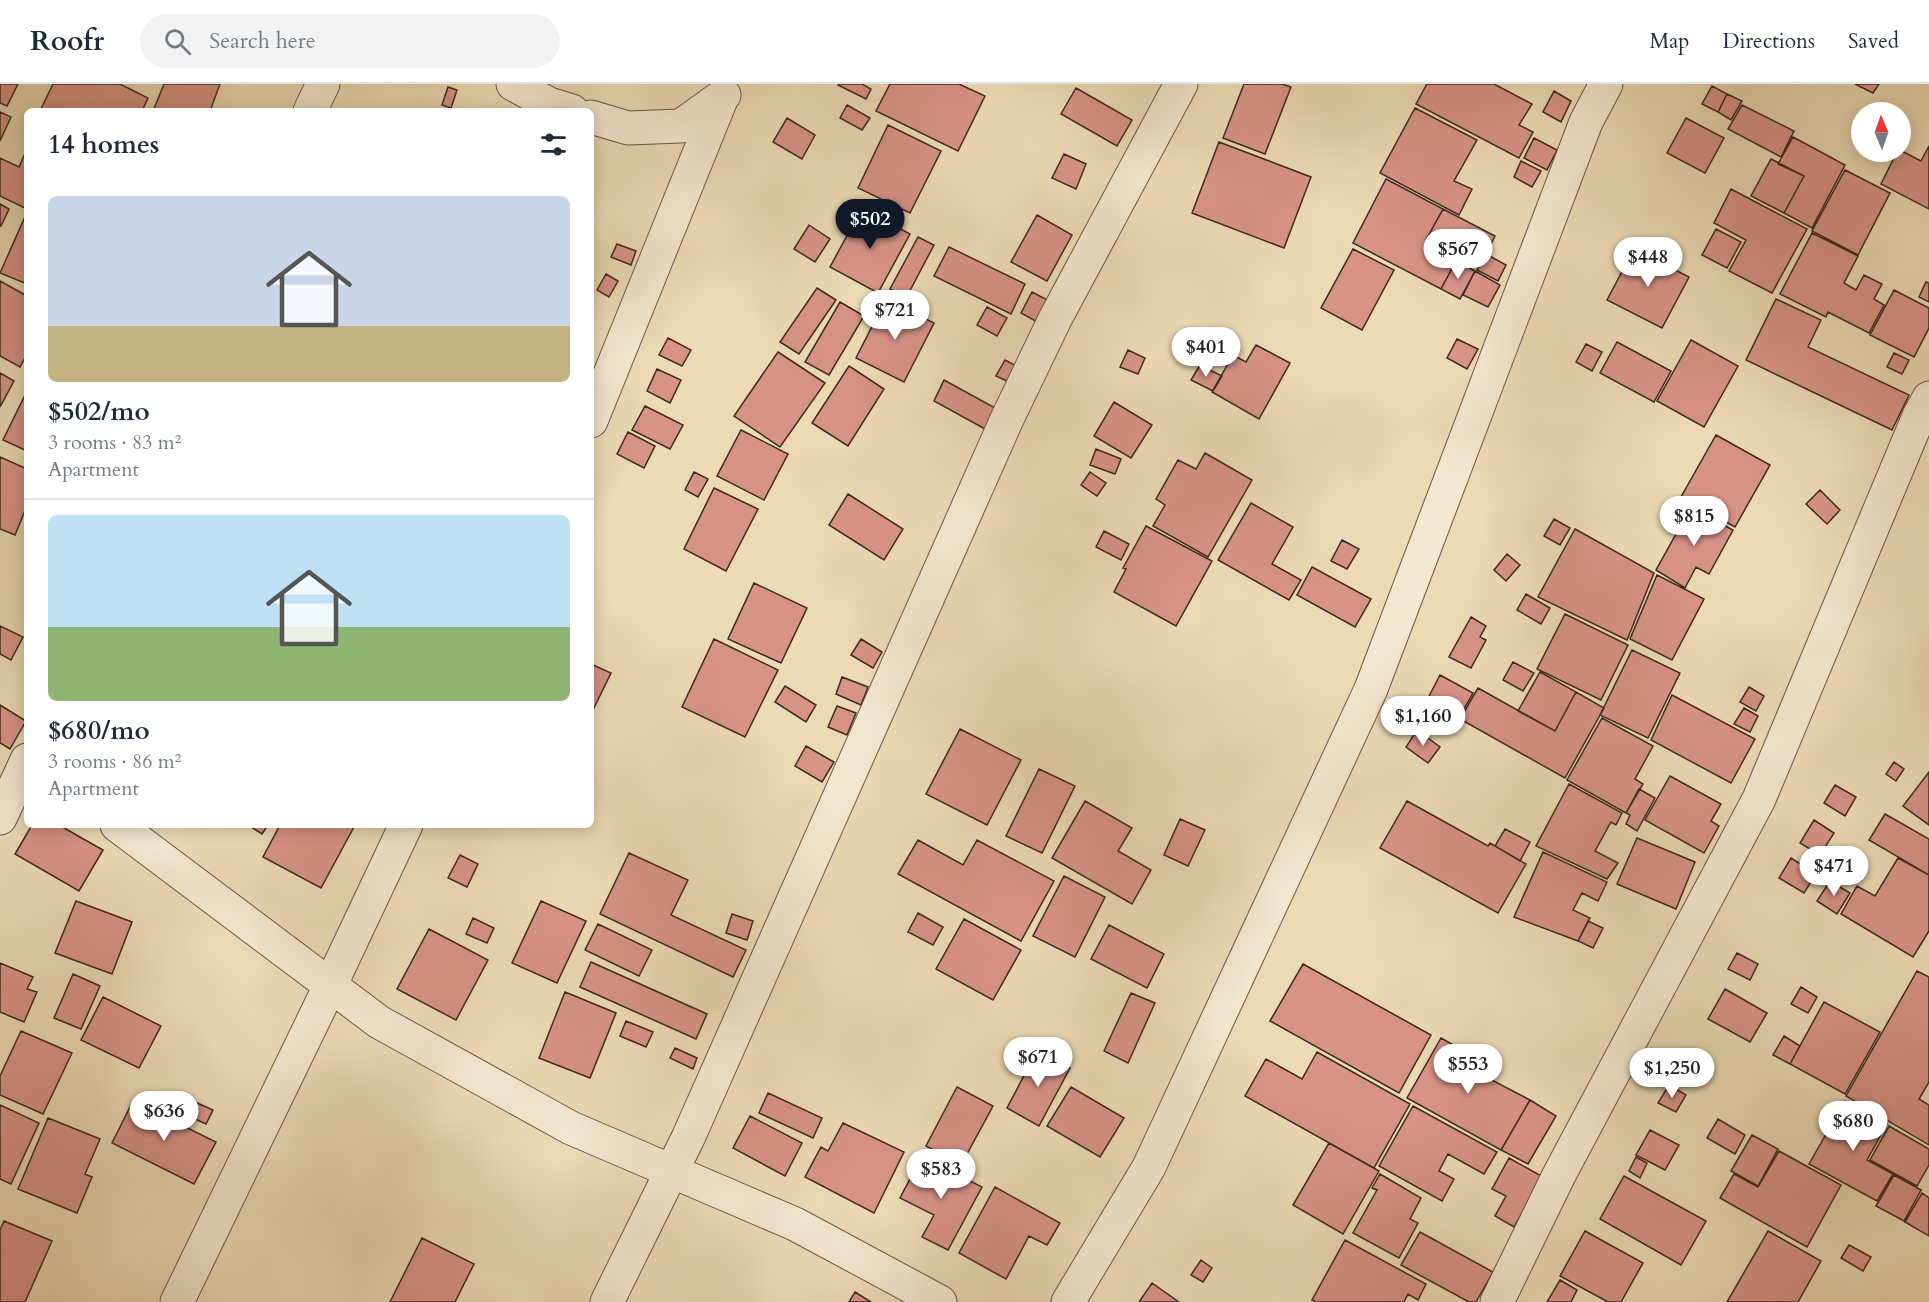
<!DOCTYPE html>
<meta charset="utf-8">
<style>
:root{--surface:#fff;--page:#f2f2f3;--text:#1f2937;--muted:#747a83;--line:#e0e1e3;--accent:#111827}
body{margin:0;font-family:Cardo,serif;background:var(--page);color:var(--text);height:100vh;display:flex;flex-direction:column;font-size:22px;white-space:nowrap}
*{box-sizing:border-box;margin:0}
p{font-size:20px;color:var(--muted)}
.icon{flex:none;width:33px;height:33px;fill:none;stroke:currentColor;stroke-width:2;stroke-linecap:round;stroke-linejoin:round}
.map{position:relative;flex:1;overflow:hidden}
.sheet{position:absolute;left:24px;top:24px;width:570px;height:720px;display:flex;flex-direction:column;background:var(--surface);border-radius:9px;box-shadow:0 3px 15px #0003}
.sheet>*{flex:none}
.needle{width:39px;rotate:358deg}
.buttons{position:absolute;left:1851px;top:18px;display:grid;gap:12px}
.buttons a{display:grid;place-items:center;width:60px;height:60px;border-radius:50%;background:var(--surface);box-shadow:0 3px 15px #0003;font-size:30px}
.price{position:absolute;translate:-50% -51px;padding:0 14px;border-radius:21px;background:#fff;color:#222;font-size:20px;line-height:39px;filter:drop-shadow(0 2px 3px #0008)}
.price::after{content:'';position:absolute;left:50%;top:36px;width:18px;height:14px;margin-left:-9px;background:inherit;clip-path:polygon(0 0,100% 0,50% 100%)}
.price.selected{background:var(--accent);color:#fff}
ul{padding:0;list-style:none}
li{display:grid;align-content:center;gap:12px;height:318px;padding:0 24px}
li+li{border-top:2px solid var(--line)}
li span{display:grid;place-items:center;height:186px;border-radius:9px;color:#555}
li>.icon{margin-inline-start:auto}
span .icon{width:108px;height:108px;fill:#fffc;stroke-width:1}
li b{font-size:26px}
h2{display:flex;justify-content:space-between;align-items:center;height:72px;padding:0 24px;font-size:26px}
header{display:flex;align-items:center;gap:36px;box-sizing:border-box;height:84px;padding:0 30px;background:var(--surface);border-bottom:2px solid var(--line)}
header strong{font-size:28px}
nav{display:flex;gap:33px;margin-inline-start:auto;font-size:21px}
.search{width:420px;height:54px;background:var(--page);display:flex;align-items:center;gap:15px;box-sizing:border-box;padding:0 21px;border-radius:33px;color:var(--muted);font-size:22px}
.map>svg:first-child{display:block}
.building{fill:#d89387;stroke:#3c2920;stroke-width:1.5}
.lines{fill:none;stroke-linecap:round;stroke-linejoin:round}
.street-casing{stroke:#685545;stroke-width:35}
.street{stroke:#f3e7cf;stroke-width:33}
</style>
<header>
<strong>Roofr</strong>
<div class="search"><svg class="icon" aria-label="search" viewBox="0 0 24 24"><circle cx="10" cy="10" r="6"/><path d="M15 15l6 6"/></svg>Search here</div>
<nav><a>Map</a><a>Directions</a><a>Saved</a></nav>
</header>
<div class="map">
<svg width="1929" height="1218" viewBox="0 0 1929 1218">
<rect width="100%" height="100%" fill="#ecdab5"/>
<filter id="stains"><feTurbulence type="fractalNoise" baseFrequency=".00333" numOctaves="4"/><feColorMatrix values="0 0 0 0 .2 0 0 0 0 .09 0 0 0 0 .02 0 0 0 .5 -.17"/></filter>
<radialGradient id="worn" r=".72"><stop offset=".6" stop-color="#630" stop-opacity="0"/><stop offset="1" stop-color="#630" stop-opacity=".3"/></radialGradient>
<path class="building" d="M 0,0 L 18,0 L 7,22 L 0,19 Z
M 53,0 L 120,0 L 148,14 L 142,27 L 40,27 Z
M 164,0 L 220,0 L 210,27 L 153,27 Z
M 839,0 L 862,0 L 871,5 L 866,15 L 838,1 Z
M 890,0 L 959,0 L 985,12 L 958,67 L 876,27 Z
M 1244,0 L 1282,0 L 1291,3 L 1265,70 L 1223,54 Z
M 1427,0 L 1494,0 L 1532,20 L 1519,41 L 1533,48 L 1519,74 L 1416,20 Z
M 1855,0 L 1879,0 L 1873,9 Z
M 1712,2 L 1727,10 L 1718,28 L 1702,20 Z
M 448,3 L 457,6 L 451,24 L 442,21 Z
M 1076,4 L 1132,36 L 1117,62 L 1061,30 Z
M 1554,7 L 1571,17 L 1561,38 L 1543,28 Z
M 1727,10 L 1742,17 L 1731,36 L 1718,28 Z
M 847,21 L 870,34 L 862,46 L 840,34 Z
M 1742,21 L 1794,47 L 1781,73 L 1728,45 Z
M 1415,24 L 1477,56 L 1454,97 L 1472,105 L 1459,131 L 1380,89 Z
M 0,28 L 11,33 L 0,57 Z
M 787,34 L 815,51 L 802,75 L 773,58 Z
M 1686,34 L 1724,54 L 1705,89 L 1667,69 Z
M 888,41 L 941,67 L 910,129 L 858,104 Z
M 1793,53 L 1845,81 L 1812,144 L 1784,129 L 1804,92 L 1778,80 Z
M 1534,54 L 1557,66 L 1547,86 L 1524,74 Z
M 1219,58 L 1311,93 L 1284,164 L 1192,129 Z
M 1929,62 L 1929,125 L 1881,100 L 1897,68 L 1900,66 L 1921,77 Z
M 27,65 L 27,125 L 0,112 L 0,74 L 19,83 Z
M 1064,70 L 1086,80 L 1076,105 L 1052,94 Z
M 1771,75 L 1804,92 L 1784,129 L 1751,112 Z
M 1521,77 L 1541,87 L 1532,103 L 1514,93 Z
M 1845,86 L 1890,109 L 1858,171 L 1812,147 Z
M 1386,95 L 1443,125 L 1426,156 L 1458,173 L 1441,205 L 1353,159 Z
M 1731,105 L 1807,145 L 1772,209 L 1729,187 L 1746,156 L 1714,139 Z
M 0,120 L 9,125 L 1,142 L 0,142 Z
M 862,124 L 910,150 L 878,209 L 830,183 Z
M 1443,125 L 1495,152 L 1486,170 L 1475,164 L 1467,178 L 1426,156 Z
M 1037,131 L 1072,151 L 1047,197 L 1011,178 Z
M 24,135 L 27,136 L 27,200 L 0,189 Z
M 809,141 L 830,155 L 815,178 L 794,165 Z
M 1716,145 L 1741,158 L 1727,184 L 1702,171 Z
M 1812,149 L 1858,172 L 1844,199 L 1856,206 L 1864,191 L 1882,200 L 1874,215 L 1884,221 L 1869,249 L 1828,228 L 1826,233 L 1780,210 Z
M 918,153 L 934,161 L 906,214 L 890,205 Z
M 617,160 L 636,167 L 631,181 L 611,173 Z
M 949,163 L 1025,200 L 1011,230 L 934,192 Z
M 1353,165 L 1394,186 L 1362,246 L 1321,224 Z
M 1634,165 L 1689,193 L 1662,244 L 1607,216 Z
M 1486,170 L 1506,181 L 1498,197 L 1477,186 Z
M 1456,177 L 1475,187 L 1460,215 L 1441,205 Z
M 1475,187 L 1500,201 L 1488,223 L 1463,211 Z
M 606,190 L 618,197 L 609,213 L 597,206 Z
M 0,197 L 27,212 L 27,270 L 20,283 L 0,272 Z
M 1926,198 L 1929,199 L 1929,218 L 1919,213 Z
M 817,204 L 836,216 L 799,270 L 780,258 Z
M 1894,206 L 1929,224 L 1929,244 L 1914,273 L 1870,251 Z
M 1032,208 L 1051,218 L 1039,239 L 1021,229 Z
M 886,215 L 934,239 L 904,298 L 856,274 Z
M 1776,215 L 1821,236 L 1808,263 L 1909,311 L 1892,346 L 1746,276 Z
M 840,218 L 864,232 L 829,291 L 805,278 Z
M 987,223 L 1007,234 L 997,252 L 977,241 Z
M 668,254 L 691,266 L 682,282 L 659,271 Z
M 1457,255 L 1478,265 L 1467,285 L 1447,274 Z
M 1691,256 L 1738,282 L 1704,343 L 1657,317 Z
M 1617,258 L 1671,287 L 1654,318 L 1600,289 Z
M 1586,260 L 1602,268 L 1592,287 L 1576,278 Z
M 1256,261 L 1290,279 L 1259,335 L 1212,308 L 1233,271 L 1246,278 Z
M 1128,266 L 1145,274 L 1138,290 L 1120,283 Z
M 778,268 L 825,299 L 780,363 L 734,332 Z
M 1894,269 L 1909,276 L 1902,290 L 1887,283 Z
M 1005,276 L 1022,285 L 1015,301 L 996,292 Z
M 1200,281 L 1222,292 L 1213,307 L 1191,296 Z
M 849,282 L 884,305 L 848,362 L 812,339 Z
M 657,285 L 681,296 L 670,319 L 647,307 Z
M 0,289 L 14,297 L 0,323 Z
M 944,296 L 997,325 L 985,345 L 934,317 Z
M 26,309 L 27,310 L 27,367 L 3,356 Z
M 1114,318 L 1152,341 L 1131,374 L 1094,352 Z
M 645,322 L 683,341 L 670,365 L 632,346 Z
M 741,346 L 788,370 L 764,416 L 717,392 Z
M 628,348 L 655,362 L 644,384 L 617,370 Z
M 1716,351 L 1770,381 L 1735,443 L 1681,413 Z
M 1096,365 L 1121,375 L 1115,390 L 1090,381 Z
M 1205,369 L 1252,396 L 1208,473 L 1153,442 L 1165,421 L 1156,415 L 1178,376 L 1196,385 Z
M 0,373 L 27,385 L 27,422 L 15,451 L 0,445 Z
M 694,388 L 708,395 L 698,413 L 685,406 Z
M 1090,388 L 1106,399 L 1097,412 L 1081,401 Z
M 714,404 L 758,425 L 726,487 L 684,465 Z
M 1820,406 L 1840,426 L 1827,440 L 1806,420 Z
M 848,410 L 903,445 L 884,476 L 829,441 Z
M 1251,419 L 1293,443 L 1272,480 L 1301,496 L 1289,516 L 1218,476 Z
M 1691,423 L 1733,446 L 1709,490 L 1696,483 L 1685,504 L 1656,486 Z
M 1554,435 L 1570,444 L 1560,461 L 1544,452 Z
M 1146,442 L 1212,477 L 1176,542 L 1114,508 L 1126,485 L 1123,484 Z
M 1575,445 L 1654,489 L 1627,556 L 1538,513 Z
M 1104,447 L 1129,460 L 1121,476 L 1096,463 Z
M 1342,456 L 1359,465 L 1347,485 L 1331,477 Z
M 1507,470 L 1520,481 L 1506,497 L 1494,486 Z
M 1312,483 L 1371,515 L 1355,543 L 1297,511 Z
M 1657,491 L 1704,515 L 1672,576 L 1630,555 Z
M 754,499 L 807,524 L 781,579 L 728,555 Z
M 1526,510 L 1550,524 L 1541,540 L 1517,526 Z
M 1565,530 L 1628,561 L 1601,616 L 1537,585 Z
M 1471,533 L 1486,542 L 1480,553 L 1486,556 L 1471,584 L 1449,573 Z
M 0,542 L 23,553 L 11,576 L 0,570 Z
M 714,555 L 778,586 L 745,653 L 682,623 Z
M 861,555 L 882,568 L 873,584 L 851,571 Z
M 1632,566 L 1680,589 L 1648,654 L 1600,631 Z
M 1513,578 L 1534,589 L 1523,607 L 1503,596 Z
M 591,580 L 611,589 L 591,630 Z
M 1540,588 L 1576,608 L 1555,647 L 1518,627 Z
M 1440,591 L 1473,609 L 1458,635 L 1426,618 Z
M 842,593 L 868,603 L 861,621 L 836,610 Z
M 785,602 L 816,621 L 806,638 L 775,618 Z
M 1749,603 L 1764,612 L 1756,627 L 1740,618 Z
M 1478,604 L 1555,647 L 1576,608 L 1604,624 L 1565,694 L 1460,635 Z
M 1672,611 L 1755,655 L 1731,699 L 1651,656 Z
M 0,621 L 26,637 L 10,665 L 0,659 Z
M 837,622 L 856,629 L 847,651 L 828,643 Z
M 1744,624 L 1758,632 L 1750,648 L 1734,640 Z
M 1602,634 L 1653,662 L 1635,695 L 1643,700 L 1626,729 L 1567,696 Z
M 960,645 L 1021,676 L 987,741 L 926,710 Z
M 1417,646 L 1440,663 L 1428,679 L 1406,663 Z
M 806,662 L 834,678 L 822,698 L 795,682 Z
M 1894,678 L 1904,685 L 1896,697 L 1886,690 Z
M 1039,685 L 1075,702 L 1042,769 L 1006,752 Z
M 1929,688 L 1929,741 L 1903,722 Z
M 1670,692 L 1721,720 L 1711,737 L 1719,742 L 1704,769 L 1645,736 Z
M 1569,700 L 1622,729 L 1616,741 L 1611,738 L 1595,767 L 1618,779 L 1607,795 L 1536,762 Z
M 1835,701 L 1856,713 L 1845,732 L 1824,719 Z
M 1639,705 L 1655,714 L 1637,747 L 1626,740 L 1630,731 L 1626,729 Z
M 1085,717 L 1132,744 L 1118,767 L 1151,786 L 1132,820 L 1052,774 Z
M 1407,717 L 1488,762 L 1490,759 L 1526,780 L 1498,829 L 1380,764 Z
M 1885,730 L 1929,755 L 1929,791 L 1869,756 Z
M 1180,735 L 1205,746 L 1188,782 L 1164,771 Z
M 1814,736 L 1834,749 L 1820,771 L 1800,759 Z
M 32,741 L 59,741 L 103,766 L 79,807 L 15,770 Z
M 248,741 L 268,741 L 262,750 Z
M 280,741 L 355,741 L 321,804 L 263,773 Z
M 1505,745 L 1530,758 L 1520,777 L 1495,762 Z
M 1637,754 L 1695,778 L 1676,825 L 1617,800 Z
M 918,756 L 963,781 L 977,756 L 1054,797 L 1021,857 L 898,790 Z
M 1543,768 L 1607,798 L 1598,817 L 1582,809 L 1573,826 L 1590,834 L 1578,857 L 1514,833 Z
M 629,769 L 688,796 L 671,831 L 746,866 L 733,893 L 600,830 Z
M 460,771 L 478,780 L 467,803 L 448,794 Z
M 1791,774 L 1816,790 L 1804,809 L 1779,794 Z
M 1898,774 L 1929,791 L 1929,847 L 1913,873 L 1841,830 L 1857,802 L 1875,812 Z
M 1064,792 L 1105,813 L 1075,873 L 1033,852 Z
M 1830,797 L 1850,809 L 1837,830 L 1817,817 Z
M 76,817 L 132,838 L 112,890 L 55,869 Z
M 541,817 L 586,837 L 557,899 L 512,879 Z
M 918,829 L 943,843 L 933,861 L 908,848 Z
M 732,830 L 753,837 L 747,856 L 726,849 Z
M 473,834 L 494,844 L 487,859 L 466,850 Z
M 964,835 L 1021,866 L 993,916 L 936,885 Z
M 1588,837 L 1603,844 L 1593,864 L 1578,857 Z
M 598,840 L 652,866 L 639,892 L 585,866 Z
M 1109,841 L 1164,870 L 1147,904 L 1091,875 Z
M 429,845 L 488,876 L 456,936 L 397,905 Z
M 1737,869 L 1758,880 L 1750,896 L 1728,885 Z
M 591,878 L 707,930 L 696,955 L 580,903 Z
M 0,879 L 33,893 L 27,905 L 37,908 L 24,938 L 0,928 Z
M 1303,880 L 1431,951 L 1399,1009 L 1270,937 Z
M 1917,887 L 1929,893 L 1929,998 L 1919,1015 L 1929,1021 L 1929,1061 L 1846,1012 Z
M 73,890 L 100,902 L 81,945 L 54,934 Z
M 1801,903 L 1817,913 L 1808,929 L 1791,920 Z
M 1725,905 L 1767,929 L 1750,958 L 1708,935 Z
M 565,908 L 616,929 L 590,994 L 539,974 Z
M 1131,909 L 1155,919 L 1128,979 L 1104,967 Z
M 103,913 L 161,942 L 139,984 L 81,956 Z
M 1824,918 L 1880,948 L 1845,1010 L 1790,980 Z
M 626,937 L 653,948 L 646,963 L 620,952 Z
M 21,947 L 72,969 L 43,1030 L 0,1011 L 0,992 Z
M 1784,952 L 1800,962 L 1790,980 L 1773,971 Z
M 1441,954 L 1490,982 L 1484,992 L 1530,1016 L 1501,1066 L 1407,1014 Z
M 675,964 L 697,974 L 693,985 L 670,974 Z
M 1037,967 L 1070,984 L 1039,1042 L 1007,1024 Z
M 1317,968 L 1410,1020 L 1374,1084 L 1245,1012 L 1266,975 L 1302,995 Z
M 1669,1001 L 1686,1011 L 1676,1028 L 1658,1019 Z
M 957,1003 L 993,1022 L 961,1081 L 926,1062 Z
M 1071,1003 L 1124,1034 L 1100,1073 L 1047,1042 Z
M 768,1009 L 822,1034 L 813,1054 L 759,1029 Z
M 1530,1016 L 1556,1032 L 1528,1080 L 1501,1066 Z
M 133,1017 L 216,1058 L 194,1100 L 112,1059 Z
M 193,1017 L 213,1026 L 206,1040 L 186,1031 Z
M 1845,1017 L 1887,1040 L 1867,1076 L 1893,1090 L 1877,1117 L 1809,1080 Z
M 0,1021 L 39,1039 L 11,1100 L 0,1095 Z
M 1413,1022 L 1497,1068 L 1484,1090 L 1448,1070 L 1439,1087 L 1454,1095 L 1442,1117 L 1379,1082 Z
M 750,1032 L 802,1059 L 785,1092 L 733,1064 Z
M 48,1034 L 100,1055 L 85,1090 L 92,1093 L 77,1129 L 18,1105 Z
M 1718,1035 L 1745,1051 L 1735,1070 L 1707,1054 Z
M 843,1039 L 904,1068 L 874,1129 L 805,1093 L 821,1063 L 828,1067 Z
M 1889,1042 L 1929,1065 L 1929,1081 L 1917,1102 L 1870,1076 Z
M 1650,1046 L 1679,1061 L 1665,1086 L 1636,1071 Z
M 1752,1051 L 1778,1065 L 1758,1102 L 1731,1087 Z
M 1329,1059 L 1379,1087 L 1343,1150 L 1293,1121 Z
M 1779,1067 L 1841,1101 L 1807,1163 L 1720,1114 L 1734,1090 L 1758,1103 Z
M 922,1072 L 982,1103 L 948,1166 L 922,1153 L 934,1131 L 900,1114 Z
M 1636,1073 L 1647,1079 L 1640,1094 L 1629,1087 Z
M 1509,1074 L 1543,1093 L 1514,1143 L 1495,1132 L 1506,1112 L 1492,1105 Z
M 1380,1090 L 1421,1114 L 1410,1135 L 1418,1139 L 1399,1174 L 1353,1149 L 1377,1106 L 1372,1104 Z
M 1894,1091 L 1921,1106 L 1904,1137 L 1876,1122 Z
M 1624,1092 L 1706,1137 L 1681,1181 L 1600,1135 Z
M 995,1103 L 1060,1139 L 1047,1161 L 1029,1152 L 1006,1195 L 959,1169 Z
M 1922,1109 L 1929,1114 L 1929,1152 L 1905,1138 Z
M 4,1137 L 52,1157 L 25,1218 L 0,1218 L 0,1146 Z
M 1585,1147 L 1643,1179 L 1621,1218 L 1608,1218 L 1560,1192 Z
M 1768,1147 L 1821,1177 L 1798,1218 L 1727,1218 Z
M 1420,1148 L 1493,1188 L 1476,1218 L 1469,1218 L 1401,1181 Z
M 422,1154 L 474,1180 L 455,1218 L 390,1218 Z
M 1345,1156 L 1426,1200 L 1418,1216 L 1408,1210 L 1404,1218 L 1316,1218 L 1312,1216 Z
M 1849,1161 L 1871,1173 L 1863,1187 L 1841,1174 Z
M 1201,1176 L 1212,1184 L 1203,1198 L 1191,1191 Z
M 1560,1196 L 1577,1206 L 1571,1218 L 1547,1218 Z
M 1152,1199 L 1179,1218 L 1139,1218 Z
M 855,1208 L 871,1218 L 849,1218 Z"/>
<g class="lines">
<g class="street-casing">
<path id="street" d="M 513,0 L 549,20 L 572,27
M 310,27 L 323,0
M 591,33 L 628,44 L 681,42 L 724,11
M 591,337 L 722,13
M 0,734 L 27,676
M 117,741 L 379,938 L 571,1044 L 795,1140 L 940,1218
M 177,1218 L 330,902 L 406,741
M 607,1218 L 688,1054 L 1007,335 L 1055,235 L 1181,0
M 1068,1218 L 1149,1083 L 1371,605 L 1586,38 L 1606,0
M 1497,1218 L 1559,1091 L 1759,715 L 1919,332 L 1929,314"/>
</g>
<use href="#street" class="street"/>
</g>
<rect width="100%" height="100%" filter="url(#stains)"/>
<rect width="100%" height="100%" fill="url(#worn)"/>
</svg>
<div class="buttons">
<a><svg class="needle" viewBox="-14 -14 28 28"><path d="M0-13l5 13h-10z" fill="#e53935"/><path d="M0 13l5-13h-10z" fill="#747a83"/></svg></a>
</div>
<b class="price selected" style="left:870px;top:166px">$502</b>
<b class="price" style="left:1458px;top:196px">$567</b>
<b class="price" style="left:1648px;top:204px">$448</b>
<b class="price" style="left:895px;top:257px">$721</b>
<b class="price" style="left:1206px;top:294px">$401</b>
<b class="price" style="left:1694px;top:463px">$815</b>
<b class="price" style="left:1423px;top:663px">$1,160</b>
<b class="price" style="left:1834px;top:813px">$471</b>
<b class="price" style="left:1038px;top:1004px">$671</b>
<b class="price" style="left:1468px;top:1011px">$553</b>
<b class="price" style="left:1672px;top:1015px">$1,250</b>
<b class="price" style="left:164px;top:1058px">$636</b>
<b class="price" style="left:1853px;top:1068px">$680</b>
<b class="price" style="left:941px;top:1116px">$583</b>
<section class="sheet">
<h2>14 homes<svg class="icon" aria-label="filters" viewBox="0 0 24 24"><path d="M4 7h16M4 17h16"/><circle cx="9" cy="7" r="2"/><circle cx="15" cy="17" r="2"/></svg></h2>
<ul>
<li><span style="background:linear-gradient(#c9d6e8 70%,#c2b280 0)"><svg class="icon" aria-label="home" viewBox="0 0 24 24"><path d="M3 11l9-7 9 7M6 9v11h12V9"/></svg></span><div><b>$502/mo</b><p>3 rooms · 83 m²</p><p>Apartment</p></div></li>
<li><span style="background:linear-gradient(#bfe0f5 60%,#8fb573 0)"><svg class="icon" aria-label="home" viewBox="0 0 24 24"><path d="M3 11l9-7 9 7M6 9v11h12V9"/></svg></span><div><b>$680/mo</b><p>3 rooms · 86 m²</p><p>Apartment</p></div></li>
</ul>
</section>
</div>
